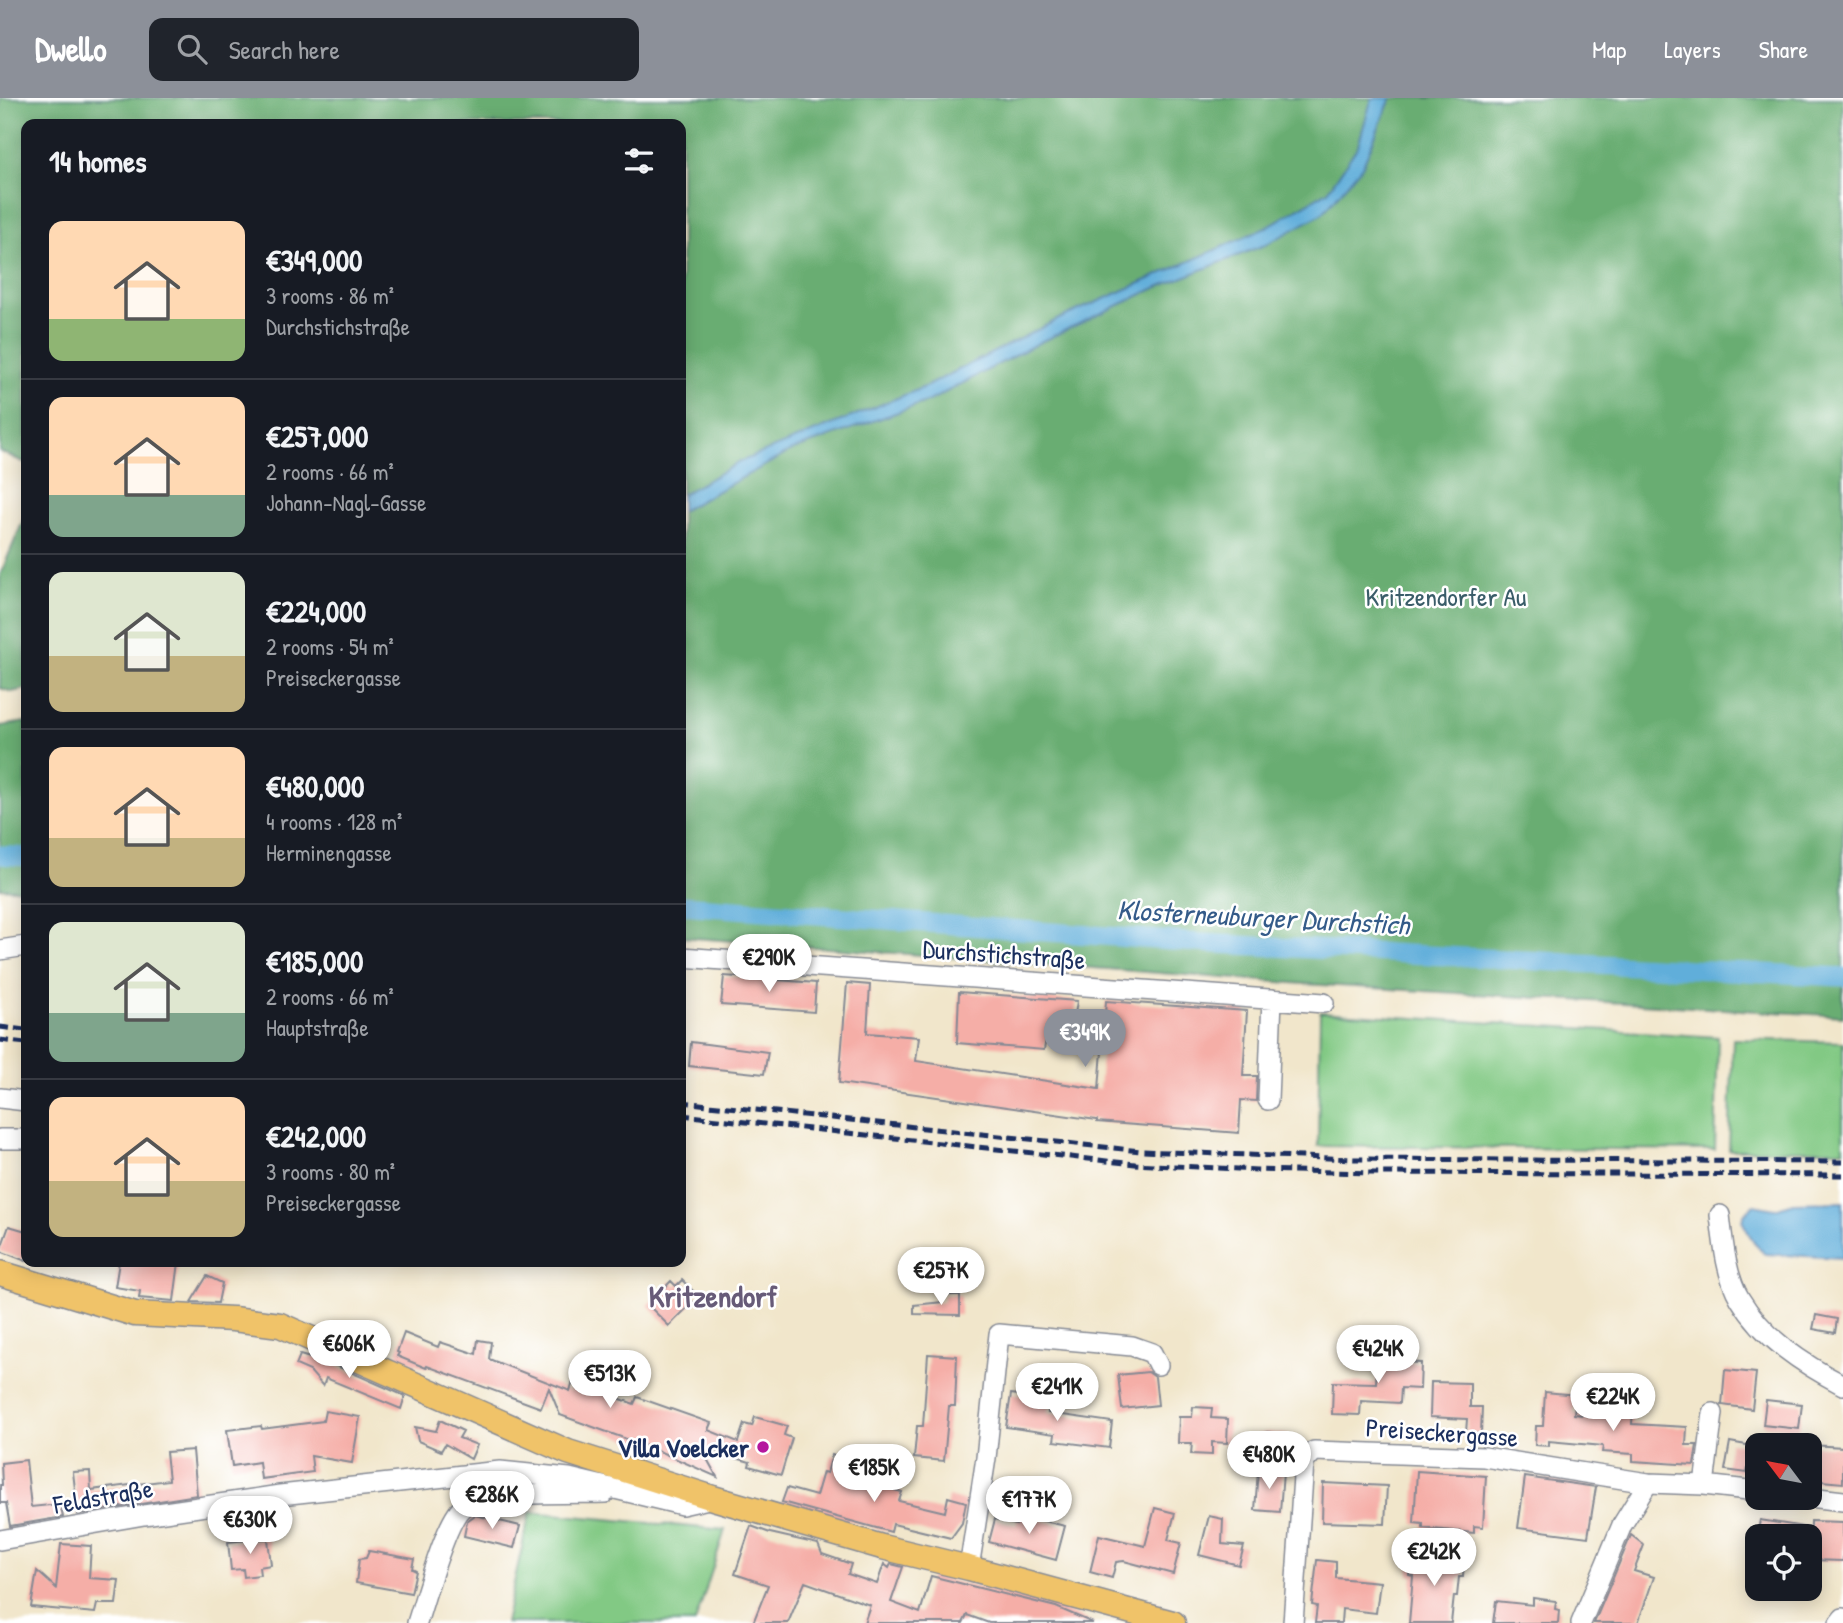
<!DOCTYPE html>
<meta charset="utf-8">
<style>
:root{--surface:#171b24;--page:#20242c;--text:#f1f3f6;--muted:#9ea1a6;--line:#363941;--accent:#8c9099}
body{margin:0;font-family:"Patrick Hand",sans-serif;background:var(--page);color:var(--text);height:100vh;display:flex;flex-direction:column;font-size:26px;white-space:nowrap}
*{box-sizing:border-box;margin:0}
p{font-size:23px;color:var(--muted)}
.icon{flex:none;width:38px;height:38px;fill:none;stroke:currentColor;stroke-width:2;stroke-linecap:round;stroke-linejoin:round}
.map{position:relative;flex:1;overflow:hidden}
.side{position:absolute;left:21px;top:21px;width:665px;height:1148px;display:flex;flex-direction:column;background:var(--surface);border-radius:14px;box-shadow:0 4px 18px #0003}
.side>*{flex:none}
.needle{width:46px;rotate:302deg}
.fabs{position:absolute;left:1745px;top:1335px;display:grid;gap:14px}
.fabs a{display:grid;place-items:center;width:77px;height:77px;border-radius:14px;background:var(--surface);box-shadow:0 4px 18px #0003;font-size:35px}
.price{position:absolute;translate:-50% -60px;padding:0 16px;border-radius:24px;background:#fff;color:#222;font-size:23px;line-height:46px;filter:drop-shadow(0 2px 4px #0008)}
.price::after{content:'';position:absolute;left:50%;top:42px;width:21px;height:16px;margin-left:-10px;background:inherit;clip-path:polygon(0 0,100% 0,50% 100%)}
.price.active{background:var(--accent);color:#fff}
ul{padding:0;list-style:none}
li{display:flex;align-items:center;gap:21px;height:175px;padding:0 28px}
li+li{border-top:2px solid var(--line)}
li span{display:grid;place-items:center;flex:none;width:196px;height:140px;border-radius:14px;color:#555}
li>.icon{margin-inline-start:auto}
span .icon{width:84px;height:84px;fill:#fffc;stroke-width:1}
li b{font-size:30px}
h2{display:flex;justify-content:space-between;align-items:center;height:84px;padding:0 28px;font-size:30px}
header{display:flex;align-items:center;gap:42px;box-sizing:border-box;height:98px;padding:0 35px;background:var(--accent);color:#fff}
header strong{font-size:33px}
nav{display:flex;gap:38px;margin-inline-start:auto;font-size:24px}
.search{width:490px;height:63px;background:var(--page);display:flex;align-items:center;gap:18px;box-sizing:border-box;padding:0 24px;border-radius:14px;color:var(--muted);font-size:26px}
.map>svg:first-child{display:block}
.green{fill:#82c984;stroke:#4e7c71;stroke-width:2}
.forest{fill:#69ad72;stroke:#426e68;stroke-width:2}
.water{fill:#61aeda;stroke:#3e6e9c;stroke-width:2}
.lines{fill:none;stroke-linecap:round;stroke-linejoin:round}
.canal{stroke:#61aeda;stroke-width:19}
.building{fill:#f5aea7}
.minor-casing{stroke:#868a94;stroke-width:22}
.major-casing{stroke:#868a94;stroke-width:27}
.minor{stroke:#fff;stroke-width:19}
.major{stroke:#f0c369;stroke-width:24}
.rail{stroke:#1b2f5e;stroke-width:5;stroke-dasharray:10 5;stroke-linecap:butt}
.poi-dot{fill:#b5179e;stroke:#fff;stroke-width:2.5}
.labels{text-anchor:middle;dominant-baseline:central;stroke-width:5;stroke-linejoin:round;paint-order:stroke}
.park-label{font-size:26px;fill:#3a5d69;stroke:#fff}
.street-label{font-size:26px;fill:#1b2f5e;stroke:#fff}
.poi-label{font-size:26px;font-weight:bold;fill:#1b2f5e;stroke:#fff;text-anchor:end}
.water-label{font-size:28px;font-style:italic;fill:#345b89;stroke:#fff}
.quarter-label{font-size:30px;font-weight:bold;fill:#675b78;stroke:#fff}
</style>
<header>
<strong>Dwello</strong>
<div class="search"><svg class="icon" aria-label="search" viewBox="0 0 24 24"><circle cx="10" cy="10" r="6"/><path d="M15 15l6 6"/></svg>Search here</div>
<nav><a>Map</a><a>Layers</a><a>Share</a></nav>
</header>
<div class="map">
<svg width="1843" height="1525" viewBox="0 0 1843 1525">
<rect width="100%" height="100%" fill="#fff"/>
<filter id="ink" filterUnits="userSpaceOnUse"><feTurbulence type="fractalNoise" baseFrequency=".0143" numOctaves="2"/><feDisplacementMap in="SourceGraphic" scale="14" xChannelSelector="R" yChannelSelector="G"/><feConvolveMatrix kernelMatrix="1 2 1 2 8 2 1 2 1" color-interpolation-filters="sRGB"/></filter>
<filter id="wash" filterUnits="userSpaceOnUse"><feTurbulence type="fractalNoise" baseFrequency=".00686" numOctaves="4" result="noise"/><feDisplacementMap in="SourceGraphic" scale="28" xChannelSelector="R" yChannelSelector="G"/><feGaussianBlur stdDeviation="1.57" result="paint"/><feColorMatrix in="noise" values="0 0 0 0 0 0 0 0 0 0 0 0 0 0 0 0 0 1.4 0 .05"/><feComposite in="paint" operator="in"/></filter>
<g filter="url(#wash)">
<rect width="100%" height="100%" fill="#f1e6cb"/>
<path class="green" d="M 1320,914 L 1718,939 L 1715,1052 L 1318,1048 Z
M 1733,941 L 1843,944 L 1843,1052 L 1729,1052 Z
M 530,1414 L 725,1432 L 695,1525 L 505,1525 Z"/>
<path class="forest" d="M 0,0 L 1372,0 L 1358,48 L 1328,93 L 1263,131 L 1061,220 L 927,288 L 740,364 L 681,397 L 681,26 L 26,26 L 26,365 L 0,354 Z
M 1391,0 L 1843,0 L 1843,918 L 1304,886 L 681,839 L 681,413 L 793,352 L 931,302 L 1040,244 L 1153,191 L 1267,146 L 1363,67 Z
M 26,416 L 26,591 L 12,594 L 0,590 L 0,477 Z
M 26,624 L 26,792 L 0,790 L 0,628 Z"/>
<path class="water" d="M 1372,0 L 1391,0 L 1363,67 L 1323,115 L 1267,146 L 1153,191 L 1040,244 L 931,302 L 793,352 L 681,413 L 681,397 L 740,364 L 927,288 L 1061,220 L 1263,131 L 1328,93 L 1358,48 Z
M 1843,1104 L 1843,1160 L 1765,1156 L 1754,1145 L 1742,1123 L 1744,1116 L 1754,1107 L 1775,1111 L 1793,1105 Z"/>
<g class="lines">
<path class="canal" d="M 0,757 L 26,759
M 681,807 L 1200,845 L 1843,879"/>
</g>
<g id="blocks">
<path class="building" d="M 724,878 L 816,885 L 814,914 L 721,907 Z
M 847,885 L 870,887 L 867,935 L 919,939 L 916,963 L 1099,991 L 1106,903 L 1247,913 L 1243,978 L 1257,978 L 1256,1003 L 1241,1002 L 1239,1035 L 1097,1024 L 1097,1022 L 839,985 Z
M 959,894 L 1077,903 L 1074,923 L 1060,930 L 1048,929 L 1044,952 L 957,945 Z
M 691,944 L 768,954 L 764,976 L 689,968 Z
M 9,1128 L 26,1133 L 26,1163 L 0,1153 Z
M 119,1164 L 179,1164 L 174,1203 L 139,1200 L 140,1193 L 115,1189 Z
M 207,1178 L 222,1185 L 218,1205 L 191,1204 Z
M 682,1182 L 694,1194 L 688,1199 L 693,1204 L 669,1228 L 648,1207 L 671,1183 L 676,1188 Z
M 944,1197 L 960,1197 L 960,1217 L 914,1216 L 914,1207 L 943,1204 Z
M 1816,1217 L 1837,1221 L 1835,1235 L 1813,1231 Z
M 404,1235 L 438,1249 L 440,1244 L 476,1256 L 478,1242 L 491,1244 L 489,1261 L 570,1293 L 573,1283 L 634,1306 L 637,1299 L 711,1325 L 708,1332 L 738,1344 L 744,1326 L 752,1328 L 755,1319 L 787,1328 L 784,1337 L 792,1340 L 781,1377 L 749,1368 L 750,1364 L 701,1350 L 717,1379 L 654,1351 L 560,1317 L 549,1290 L 541,1310 L 427,1268 L 426,1270 L 397,1258 L 399,1255 L 397,1254 Z
M 1378,1253 L 1404,1255 L 1404,1264 L 1421,1265 L 1420,1291 L 1401,1290 L 1400,1305 L 1361,1303 L 1360,1317 L 1332,1316 L 1333,1284 L 1376,1285 Z
M 928,1256 L 957,1258 L 955,1308 L 949,1308 L 944,1363 L 914,1360 L 917,1328 L 923,1328 Z
M 300,1257 L 310,1260 L 312,1257 L 405,1298 L 401,1311 L 326,1280 L 323,1288 L 310,1273 L 296,1267 Z
M 1725,1272 L 1756,1275 L 1752,1311 L 1722,1307 Z
M 1148,1274 L 1155,1279 L 1158,1307 L 1122,1311 L 1118,1277 Z
M 1431,1284 L 1470,1285 L 1470,1309 L 1482,1309 L 1481,1336 L 1466,1335 L 1467,1321 L 1430,1319 Z
M 1545,1294 L 1576,1297 L 1574,1316 L 1605,1319 L 1606,1309 L 1633,1311 L 1632,1326 L 1687,1329 L 1686,1347 L 1697,1347 L 1694,1367 L 1633,1363 L 1633,1356 L 1602,1354 L 1603,1348 L 1549,1343 L 1549,1348 L 1535,1347 L 1536,1328 L 1543,1328 Z
M 1011,1296 L 1050,1301 L 1048,1315 L 1112,1324 L 1109,1350 L 1054,1343 L 1055,1336 L 1006,1329 Z
M 1766,1302 L 1802,1306 L 1799,1331 L 1763,1327 Z
M 1193,1309 L 1212,1310 L 1211,1320 L 1228,1321 L 1227,1345 L 1212,1344 L 1212,1357 L 1191,1356 L 1192,1345 L 1178,1345 L 1179,1319 L 1192,1319 Z
M 325,1313 L 360,1319 L 352,1365 L 311,1358 L 313,1374 L 261,1381 L 259,1364 L 232,1368 L 227,1332 L 261,1328 L 262,1331 L 323,1323 Z
M 440,1322 L 463,1333 L 459,1340 L 477,1347 L 471,1361 L 445,1346 L 441,1353 L 418,1343 L 415,1329 L 436,1333 Z
M 1267,1334 L 1288,1337 L 1284,1363 L 1247,1341 Z
M 1730,1344 L 1752,1348 L 1747,1375 L 1725,1372 Z
M 1810,1347 L 1843,1349 L 1843,1385 L 1810,1382 Z
M 193,1352 L 197,1397 L 78,1416 L 73,1374 L 90,1373 L 91,1392 L 169,1382 L 166,1354 Z
M 832,1357 L 849,1362 L 845,1379 L 902,1394 L 899,1403 L 945,1414 L 948,1399 L 966,1404 L 962,1425 L 951,1440 L 893,1426 L 891,1434 L 782,1404 L 787,1390 L 816,1398 L 823,1374 L 827,1375 Z
M 26,1362 L 31,1409 L 60,1406 L 63,1419 L 10,1428 L 6,1405 L 0,1405 L 0,1387 L 2,1387 L 1,1365 Z
M 1258,1372 L 1283,1374 L 1280,1414 L 1255,1412 Z
M 1417,1373 L 1486,1378 L 1483,1429 L 1474,1428 L 1474,1435 L 1423,1430 L 1423,1426 L 1414,1425 Z
M 1525,1379 L 1596,1389 L 1588,1439 L 1518,1430 Z
M 1323,1385 L 1387,1388 L 1385,1426 L 1322,1424 Z
M 1155,1410 L 1175,1415 L 1168,1442 L 1181,1445 L 1173,1476 L 1124,1463 L 1116,1464 L 1112,1480 L 1090,1474 L 1099,1437 L 1145,1448 Z
M 475,1417 L 520,1428 L 514,1450 L 464,1438 L 467,1423 Z
M 1019,1417 L 1065,1428 L 1056,1462 L 989,1444 L 995,1421 L 1016,1427 Z
M 1209,1418 L 1223,1421 L 1222,1446 L 1244,1448 L 1239,1467 L 1199,1457 Z
M 1760,1422 L 1810,1430 L 1810,1438 L 1757,1438 Z
M 1811,1423 L 1843,1424 L 1843,1463 L 1810,1462 Z
M 751,1428 L 770,1435 L 818,1446 L 822,1456 L 851,1466 L 848,1476 L 877,1486 L 884,1466 L 889,1470 L 891,1466 L 903,1469 L 891,1504 L 920,1515 L 931,1478 L 1056,1509 L 1093,1525 L 989,1525 L 967,1517 L 963,1525 L 864,1525 L 870,1507 L 805,1484 L 788,1525 L 753,1525 L 768,1487 L 735,1476 Z
M 1631,1437 L 1644,1447 L 1634,1473 L 1654,1479 L 1638,1525 L 1594,1525 Z
M 256,1441 L 268,1441 L 271,1467 L 259,1469 L 260,1477 L 244,1479 L 243,1471 L 231,1472 L 228,1444 Z
M 61,1446 L 91,1448 L 89,1480 L 119,1482 L 116,1506 L 97,1506 L 95,1515 L 31,1509 L 37,1473 L 56,1490 Z
M 369,1453 L 414,1461 L 412,1471 L 416,1473 L 411,1495 L 356,1485 L 359,1461 L 366,1460 Z
M 1411,1456 L 1464,1461 L 1463,1479 L 1459,1479 L 1457,1498 L 1454,1498 L 1451,1525 L 1409,1525 L 1413,1478 L 1409,1477 Z
M 1317,1462 L 1336,1464 L 1336,1480 L 1380,1484 L 1376,1515 L 1342,1511 L 1341,1525 L 1315,1525 L 1317,1508 L 1312,1507 Z
M 1533,1500 L 1556,1503 L 1555,1511 L 1559,1512 L 1558,1525 L 1493,1525 L 1496,1503 L 1533,1507 Z"/>
</g>
</g>
<g filter="url(#ink)">
<use href="#blocks" fill-opacity="0" stroke="#868a94" stroke-width="2"/>
<g class="lines">
<g class="minor-casing">
<path id="minor" d="M 0,852 L 26,848
M 681,859 L 1324,905
M 0,1000 L 26,1003
M 1268,1002 L 1272,901
M 0,1041 L 26,1041
M 1720,1117 C 1723,1144 1726,1178 1740,1201 C 1764,1241 1803,1266 1843,1287
M 1704,1387 L 1713,1315
M 1810,1399 L 1843,1403
M 0,1442 L 144,1417 L 280,1397 L 500,1373 L 569,1380 L 682,1407 L 713,1400
M 969,1470 L 986,1360 L 999,1236 L 1132,1248 L 1152,1255 L 1158,1267
M 417,1525 C 425,1501 445,1425 462,1410 C 484,1392 575,1396 605,1395
M 1293,1525 L 1304,1364 L 1314,1353 L 1484,1359 L 1648,1385
M 1581,1525 L 1622,1427 L 1648,1385 L 1704,1387 L 1757,1393
M 1839,1525 L 1843,1520"/>
</g>
<g class="major-casing">
<path id="major" d="M 0,1175 L 135,1216 L 233,1221 L 280,1227 L 568,1354 L 713,1400 L 882,1449 L 969,1470 L 1173,1525"/>
</g>
<use href="#minor" class="minor"/>
<use href="#major" class="major"/>
<path class="rail" d="M 0,929 L 26,932
M 0,942 L 26,945
M 681,1004 L 1141,1053 L 1355,1061 L 1843,1064
M 681,1017 L 1135,1066 L 1257,1072 L 1371,1075 L 1843,1077"/>
</g>
</g>
<circle class="poi-dot" cx="763" cy="1349" r="7"/>
<g class="labels">
<g class="park-label">
<text x="1446" y="498">Kritzendorfer Au</text>
</g>
<g class="street-label">
<text transform="translate(1004 856) rotate(4)">Durchstichstraße</text>
<text transform="translate(1442 1334) rotate(4)">Preiseckergasse</text>
<text transform="translate(103 1398) rotate(-10)">Feldstraße</text>
</g>
<g class="poi-label">
<text x="749" y="1349">Villa Voelcker</text>
</g>
<g class="water-label">
<text transform="translate(1263 819) rotate(3)">Klosterneuburger Durchstich</text>
</g>
<g class="quarter-label">
<text x="713" y="1198">Kritzendorf</text>
</g>
</g>
</svg>
<div class="fabs">
<a><svg class="needle" viewBox="-14 -14 28 28"><path d="M0-13l5 13h-10z" fill="#e53935"/><path d="M0 13l5-13h-10z" fill="#9ea1a6"/></svg></a>
<a><svg class="icon" aria-label="locate" viewBox="0 0 24 24"><circle cx="12" cy="12" r="6"/><path d="M12 2v4M12 18v4M2 12h4M18 12h4"/></svg></a>
</div>
<b class="price" style="left:769px;top:896px">€290K</b>
<b class="price active" style="left:1085px;top:971px">€349K</b>
<b class="price" style="left:941px;top:1209px">€257K</b>
<b class="price" style="left:349px;top:1282px">€606K</b>
<b class="price" style="left:1378px;top:1287px">€424K</b>
<b class="price" style="left:610px;top:1312px">€513K</b>
<b class="price" style="left:1057px;top:1325px">€241K</b>
<b class="price" style="left:1613px;top:1335px">€224K</b>
<b class="price" style="left:1269px;top:1393px">€480K</b>
<b class="price" style="left:874px;top:1406px">€185K</b>
<b class="price" style="left:492px;top:1433px">€286K</b>
<b class="price" style="left:1029px;top:1438px">€177K</b>
<b class="price" style="left:250px;top:1458px">€630K</b>
<b class="price" style="left:1434px;top:1490px">€242K</b>
<section class="side">
<h2>14 homes<svg class="icon" aria-label="filters" viewBox="0 0 24 24"><path d="M4 7h16M4 17h16"/><circle cx="9" cy="7" r="2"/><circle cx="15" cy="17" r="2"/></svg></h2>
<ul>
<li><span style="background:linear-gradient(#ffd9b3 70%,#8fb573 0)"><svg class="icon" aria-label="home" viewBox="0 0 24 24"><path d="M3 11l9-7 9 7M6 9v11h12V9"/></svg></span><div><b>€349,000</b><p>3 rooms · 86 m²</p><p>Durchstichstraße</p></div></li>
<li><span style="background:linear-gradient(#ffd9b3 70%,#7fa58c 0)"><svg class="icon" aria-label="home" viewBox="0 0 24 24"><path d="M3 11l9-7 9 7M6 9v11h12V9"/></svg></span><div><b>€257,000</b><p>2 rooms · 66 m²</p><p>Johann-Nagl-Gasse</p></div></li>
<li><span style="background:linear-gradient(#dfe7d0 60%,#c2b280 0)"><svg class="icon" aria-label="home" viewBox="0 0 24 24"><path d="M3 11l9-7 9 7M6 9v11h12V9"/></svg></span><div><b>€224,000</b><p>2 rooms · 54 m²</p><p>Preiseckergasse</p></div></li>
<li><span style="background:linear-gradient(#ffd9b3 65%,#c2b280 0)"><svg class="icon" aria-label="home" viewBox="0 0 24 24"><path d="M3 11l9-7 9 7M6 9v11h12V9"/></svg></span><div><b>€480,000</b><p>4 rooms · 128 m²</p><p>Herminengasse</p></div></li>
<li><span style="background:linear-gradient(#dfe7d0 65%,#7fa58c 0)"><svg class="icon" aria-label="home" viewBox="0 0 24 24"><path d="M3 11l9-7 9 7M6 9v11h12V9"/></svg></span><div><b>€185,000</b><p>2 rooms · 66 m²</p><p>Hauptstraße</p></div></li>
<li><span style="background:linear-gradient(#ffd9b3 60%,#c2b280 0)"><svg class="icon" aria-label="home" viewBox="0 0 24 24"><path d="M3 11l9-7 9 7M6 9v11h12V9"/></svg></span><div><b>€242,000</b><p>3 rooms · 80 m²</p><p>Preiseckergasse</p></div></li>
</ul>
</section>
</div>
